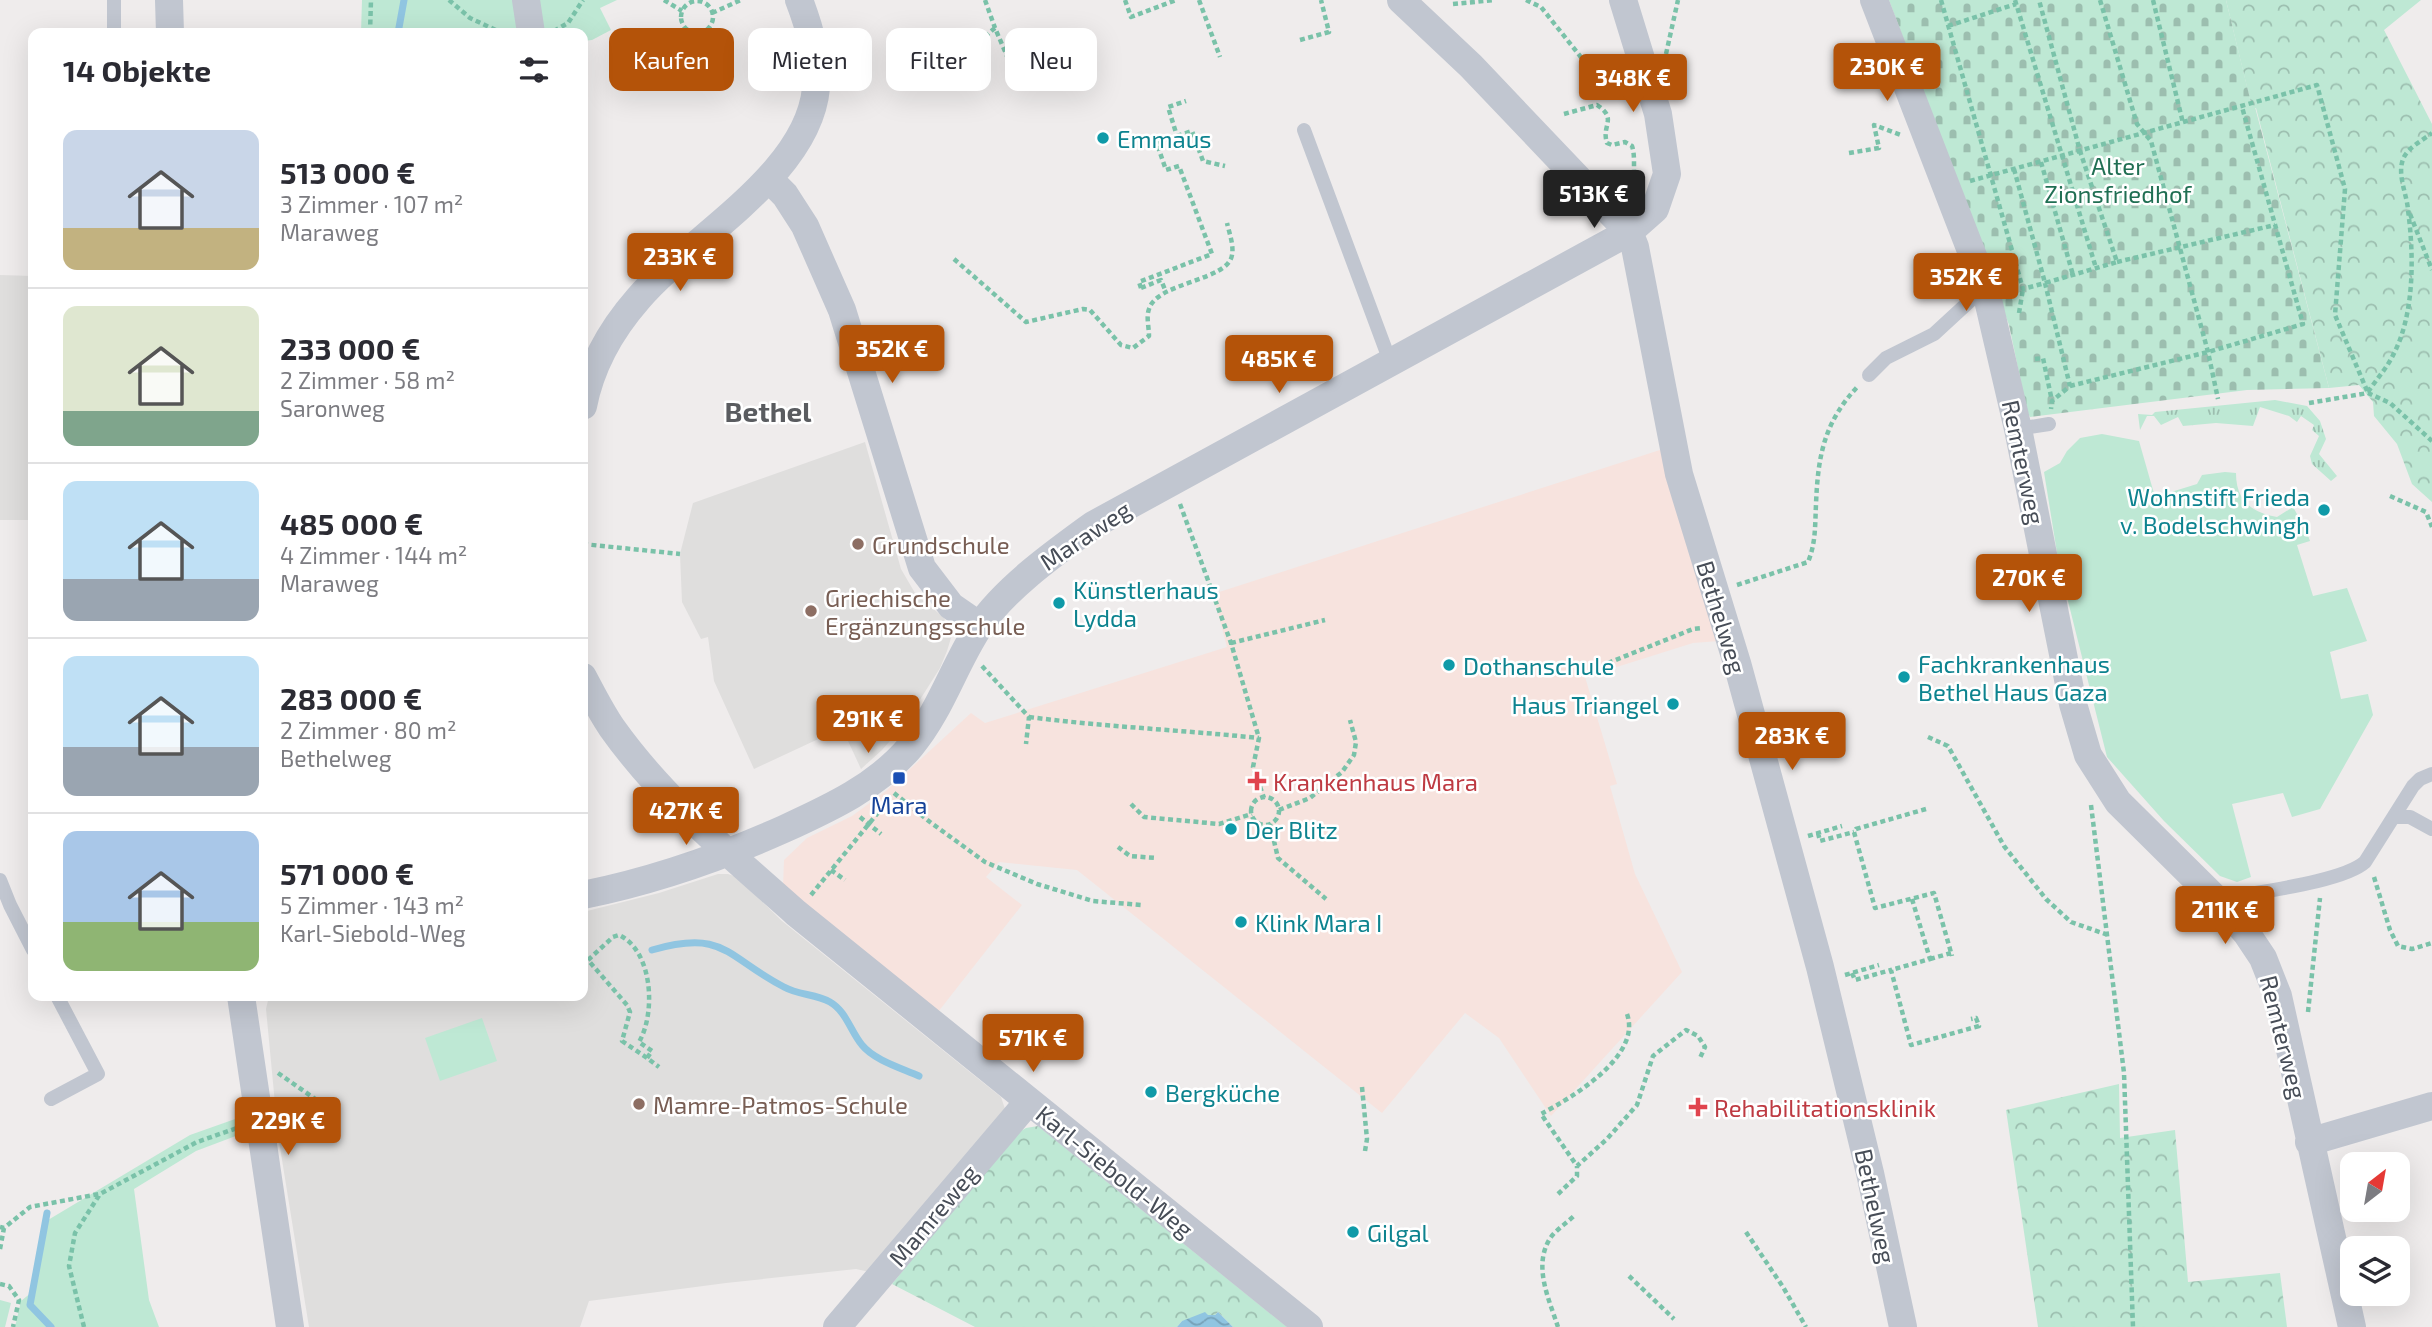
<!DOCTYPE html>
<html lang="de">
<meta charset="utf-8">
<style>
:root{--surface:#fff;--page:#f2f2f3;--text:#2b2b33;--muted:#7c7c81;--line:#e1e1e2;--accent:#b45309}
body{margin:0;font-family:"Exo 2",sans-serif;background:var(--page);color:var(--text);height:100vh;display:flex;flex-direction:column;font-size:26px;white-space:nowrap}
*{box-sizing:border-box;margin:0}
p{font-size:23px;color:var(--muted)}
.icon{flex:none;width:38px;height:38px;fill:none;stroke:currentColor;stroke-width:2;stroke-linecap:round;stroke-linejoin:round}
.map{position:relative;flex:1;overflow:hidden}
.details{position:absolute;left:28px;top:28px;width:560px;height:973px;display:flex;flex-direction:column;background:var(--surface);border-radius:14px;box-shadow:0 7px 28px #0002}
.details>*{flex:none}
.top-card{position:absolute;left:609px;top:28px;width:665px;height:63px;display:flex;gap:14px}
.needle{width:46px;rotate:31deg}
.buttons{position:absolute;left:2340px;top:1152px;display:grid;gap:14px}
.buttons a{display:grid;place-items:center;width:70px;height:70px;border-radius:14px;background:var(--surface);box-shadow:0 7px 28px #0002;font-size:35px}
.price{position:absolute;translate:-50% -60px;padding:0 16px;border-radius:7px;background:var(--accent);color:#fff;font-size:23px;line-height:46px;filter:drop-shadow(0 2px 4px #0008)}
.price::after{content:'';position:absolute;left:50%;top:42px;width:21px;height:16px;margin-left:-10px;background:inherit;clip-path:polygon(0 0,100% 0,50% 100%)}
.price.selected{background:#222;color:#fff}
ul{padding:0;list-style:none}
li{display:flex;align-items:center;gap:21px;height:175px;padding:0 35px}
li+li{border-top:2px solid var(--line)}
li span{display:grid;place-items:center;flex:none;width:196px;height:140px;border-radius:14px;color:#555}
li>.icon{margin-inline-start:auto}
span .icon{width:84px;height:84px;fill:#fffc;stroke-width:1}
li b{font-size:30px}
h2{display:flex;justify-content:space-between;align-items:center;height:84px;padding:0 35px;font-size:30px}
.tag{padding:0 24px;border-radius:14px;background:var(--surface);box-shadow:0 7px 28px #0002;font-size:24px;line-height:63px}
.tag.selected{background:var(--accent);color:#fff}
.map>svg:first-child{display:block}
.education{fill:#dfdedd}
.medical{fill:#f7e3de}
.grass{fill:url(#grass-tufts)}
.forest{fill:url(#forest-crowns)}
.cemetery{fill:url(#cemetery-stones)}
.green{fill:#bee8d4}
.water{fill:url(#water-waves)}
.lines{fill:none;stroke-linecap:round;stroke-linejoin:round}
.stream{stroke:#90c5e1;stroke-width:7}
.path{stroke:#7ac2a9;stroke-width:4.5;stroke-dasharray:5 3.5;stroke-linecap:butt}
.lane{stroke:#c1c6d0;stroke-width:14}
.street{stroke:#c1c6d0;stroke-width:28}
.culture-dot{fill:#0f9aa8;stroke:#fff;stroke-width:2.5}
.education-dot{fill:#8d6e63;stroke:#fff;stroke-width:2.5}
.transit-dot{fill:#1a4fb4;stroke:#fff;stroke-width:2.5}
.health-dot{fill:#e0444e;stroke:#fff;stroke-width:2.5}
.labels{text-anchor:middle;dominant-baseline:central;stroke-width:5;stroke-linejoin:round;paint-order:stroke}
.culture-label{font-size:24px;fill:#0d838f;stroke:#fff;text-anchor:start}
.park-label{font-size:24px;fill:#206f53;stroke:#fff}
.street-label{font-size:24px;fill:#474d57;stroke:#fff}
.education-label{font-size:24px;fill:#785e54;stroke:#fff;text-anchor:start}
.health-label{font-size:24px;fill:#be3a42;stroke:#fff;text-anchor:start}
.transit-label{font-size:24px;fill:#164399;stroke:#fff}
.quarter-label{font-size:28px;font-weight:bold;fill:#5a5c60;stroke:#fff}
</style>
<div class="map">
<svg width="2432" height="1327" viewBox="0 0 2432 1327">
<defs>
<pattern id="grass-tufts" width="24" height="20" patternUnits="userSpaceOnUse" patternTransform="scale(1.75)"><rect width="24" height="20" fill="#bee8d4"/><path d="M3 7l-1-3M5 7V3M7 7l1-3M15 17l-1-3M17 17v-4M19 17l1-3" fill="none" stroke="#9cbeaf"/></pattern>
<pattern id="forest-crowns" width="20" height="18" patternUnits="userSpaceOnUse" patternTransform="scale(1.75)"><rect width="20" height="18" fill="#bee8d4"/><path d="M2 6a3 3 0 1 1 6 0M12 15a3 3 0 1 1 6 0" fill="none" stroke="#9cbeaf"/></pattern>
<pattern id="cemetery-stones" width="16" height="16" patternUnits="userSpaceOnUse" patternTransform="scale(1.75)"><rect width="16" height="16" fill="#bee8d4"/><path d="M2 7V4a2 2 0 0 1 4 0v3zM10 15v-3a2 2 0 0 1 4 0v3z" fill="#9cbeaf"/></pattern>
<pattern id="water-waves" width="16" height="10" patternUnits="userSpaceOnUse" patternTransform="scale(1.75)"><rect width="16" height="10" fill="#90c5e1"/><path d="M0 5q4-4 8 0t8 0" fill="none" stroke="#77a2b9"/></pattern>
</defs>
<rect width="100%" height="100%" fill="#efecec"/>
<path class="education" d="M 0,275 L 33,276 L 33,520 L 0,520 Z
M 865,442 L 901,569 L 915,593 L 944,618 L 949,628 L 951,638 L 947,651 L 940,668 L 904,725 L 882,750 L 861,769 L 842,728 L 754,769 L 714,681 L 708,637 L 701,639 L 682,602 L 680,554 L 693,503 Z
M 718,874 L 728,874 L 737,877 L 782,921 L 1001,1097 L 1006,1112 L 874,1273 L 856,1269 L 726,1283 L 589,1301 L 580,1327 L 309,1327 L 278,1135 L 266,1009 L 269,996 L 583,996 L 583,912 L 659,893 Z"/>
<path class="medical" d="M 1663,449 L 1719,641 L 1693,643 L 1585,677 L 1617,784 L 1610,786 L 1635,874 L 1682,972 L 1551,1116 L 1499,1038 L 1465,1013 L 1382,1113 L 1077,870 L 999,862 L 986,877 L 1022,905 L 938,1012 L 783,887 L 784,860 L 807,838 L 852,816 L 886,791 L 971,713 L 985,723 L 1227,647 L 1213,594 Z"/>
<path class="grass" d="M 2275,400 L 2307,406 L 2320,421 L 2326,439 L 2319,454 L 2337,476 L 2331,481 L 2312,464 L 2310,456 L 2319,436 L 2312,430 L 2314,425 L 2301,416 L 2297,422 L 2289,416 L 2260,407 L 2253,426 L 2216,423 L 2183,426 L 2178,417 L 2161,425 L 2154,416 L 2147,416 L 2140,430 L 2138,414 L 2152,415 L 2155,412 Z"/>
<path class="forest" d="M 2226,0 L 2421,0 L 2384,30 L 2432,124 L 2432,502 L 2412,484 L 2397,444 L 2374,416 L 2373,402 L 2359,385 L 2329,388 L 2256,108 L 2252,108 Z
M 2119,1084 L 2120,1138 L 2175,1130 L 2188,1282 L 2280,1273 L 2287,1327 L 2038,1327 L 2006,1110 Z
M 1038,1126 L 1287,1327 L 1233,1327 L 1218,1312 L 1215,1315 L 1182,1321 L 1177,1327 L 975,1327 L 892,1284 L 1014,1135 L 1026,1128 Z"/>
<path class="cemetery" d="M 1889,0 L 2226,0 L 2252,107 L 2255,107 L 2329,388 L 2247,390 L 2030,417 L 2027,411 L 2009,325 Z"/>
<path class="green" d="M 362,0 L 617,0 L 600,8 L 611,30 L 592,40 L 583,41 L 583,33 L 361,33 Z
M 2102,434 L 2139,441 L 2155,497 L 2197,484 L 2202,475 L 2225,472 L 2236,473 C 2236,501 2251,512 2277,517 L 2293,507 L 2306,530 L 2310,541 L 2297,545 L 2313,596 L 2347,588 L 2367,641 L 2330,652 L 2341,699 L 2368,694 L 2373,715 L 2320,809 L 2292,817 L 2283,793 L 2232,804 L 2251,877 L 2237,882 L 2220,876 L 2164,821 L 2107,757 L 2059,565 L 2044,472 L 2060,463 L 2067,451 L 2080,438 Z
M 482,1018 L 497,1061 L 440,1081 L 425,1038 Z
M 238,1118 L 241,1134 L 196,1151 L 134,1189 L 149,1300 L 159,1327 L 15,1327 L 21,1301 L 32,1292 L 48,1220 L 190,1135 Z
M 0,1300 L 11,1303 L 5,1327 L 0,1327 Z"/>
<path class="water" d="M 1205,1312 L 1208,1315 L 1215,1315 L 1218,1312 L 1233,1327 L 1177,1327 L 1182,1321 Z"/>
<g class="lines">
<path class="stream" d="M 398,33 L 404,0
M 652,950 C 725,929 726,957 784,987 C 798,995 816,994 830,1002 C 846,1011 851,1032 862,1045 C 874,1060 901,1068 919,1076
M 47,1213 L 30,1305 L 51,1327"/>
<path class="path" d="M 449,0 L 470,18 L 502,33
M 664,0 L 682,11
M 985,0 L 995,28
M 1125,0 L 1131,17 L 1176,0
M 1199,0 L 1220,57
M 1526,0 L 1541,7 L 1596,76 L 1602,80 L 1621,74
M 1941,0 L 2023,289 L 2045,283 L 2070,386 L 2052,401 L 2051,409
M 2015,0 L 2096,268
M 2100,0 L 2137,124 L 2151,141 L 2208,352 L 2218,399
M 2153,0 L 2183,123
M681 17a16 16 0 1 1 32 0a16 16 0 1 1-32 0Z
M 1453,4 L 1495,0
M 712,13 L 741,0
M 1948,26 L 2016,4
M 554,31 L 568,23 L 583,0
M 370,33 L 371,0
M 1300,40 L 1329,32 L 1321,0
M 955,47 C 979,52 979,40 995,28 L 1007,56 L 1013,60 L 1064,39
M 1666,54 L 1678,0
M 1564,114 L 1597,105 C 1618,119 1601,125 1607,143 L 1612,145 L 1625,142 L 1632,146 C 1636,158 1632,170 1636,183
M 1177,136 L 1192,131 L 1203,161 L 1225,166
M 1849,153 L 1879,148 L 1874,125 L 1901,135
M 2041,162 L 2073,275
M 2014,169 L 2045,283 L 2117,262 L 2080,151 L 2039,0
M 1970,181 L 2317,85 L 2345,189 L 2335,315 L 2368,393
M 2410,214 L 2432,270
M 954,259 L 1026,322 L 1083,309 L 1090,310 L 1121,345 L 1133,348 L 1149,336 C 1149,327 1146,317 1149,309 C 1157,282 1228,281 1232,255 C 1234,245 1229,232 1227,223
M 2117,262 L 2275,225
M 1141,288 L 1139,282 L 1212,254 L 1179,166 L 1166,170 L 1157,144 L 1177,136 L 1168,107 L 1186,101
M 1141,288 L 1161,280 L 1166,292
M 2019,313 L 2023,289
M 2035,359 L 2043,358 L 2052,401
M 2070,386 L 2208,352 L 2303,324 L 2242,107
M 2368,392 C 2376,380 2386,369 2392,357 C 2415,316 2414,255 2408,210 C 2407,194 2396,173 2404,157 C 2409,147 2423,140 2432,133
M 2309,403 L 2368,393 L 2390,403 L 2432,441
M 2390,496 L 2426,512 L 2432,527
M 1180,504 L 1231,643 L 1259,738 L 1253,767 L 1264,798
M 583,544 L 680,554
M 1737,585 L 1808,562 C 1816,543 1815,524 1816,504 C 1818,455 1824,422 1859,385
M 1231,643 L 1325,620
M 1608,663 L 1693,629 L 1702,628
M 982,666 L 1029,717 L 1026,744
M 1029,717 C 1106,727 1182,730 1259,738
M 1928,737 L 1948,746 L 2004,846 L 2046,899 L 2071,922 L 2108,935
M 894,793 L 930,822 L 985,862 L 1037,884 L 1093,901 L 1141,905
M1251 811a14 14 0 1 1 28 0a14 14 0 1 1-28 0Z
M 1131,804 L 1144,817 L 1219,824 L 1252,814
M 2091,805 L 2124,1073 L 2133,1327
M 1926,809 L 1856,829 L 1854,832 L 1875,908 L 1934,893 L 1952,956
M 1279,810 L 1310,798 L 1342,772 L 1354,755 L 1356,742 L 1350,720
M 860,817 L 881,834
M 1270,824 L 1278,858 L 1326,899
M 1818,833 L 1820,841 L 1854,832
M 1808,836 L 1842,826
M 1118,847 L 1130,856 L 1156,858
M 831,870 L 845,880
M 2374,877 L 2390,930 L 2398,946 L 2412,949 L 2432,943
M 811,895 L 885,804
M 1912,899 L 1930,959 L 1891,970 L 1911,1045 L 1979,1026 L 1976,1018 L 1971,1019
M 1930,959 L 1951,953
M 1852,973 L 1855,980 L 1891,970
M 1845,975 L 1879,965
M 2308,1012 L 2320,898
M 1627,1014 C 1642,1056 1573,1097 1541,1114 L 1577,1166 L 1607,1139 L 1637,1105 L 1653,1056 L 1686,1030 L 1698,1036 L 1705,1047 L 1700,1058
M 647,1058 L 622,1041 L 630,1012 L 627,1005 L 588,960 L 613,937 L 619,935 C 653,951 656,1013 639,1042 L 652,1051 L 647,1058 L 659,1067
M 278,1073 L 331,1110 L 336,1135
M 1362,1087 L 1367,1139 L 1365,1151
M 1881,1114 L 1914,1105
M 1558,1194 L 1577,1176 L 1577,1166
M 0,1227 L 4,1228 L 30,1207 L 99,1194
M 1746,1232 L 1783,1287 L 1806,1327
M 0,1249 L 4,1228
M 1629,1276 L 1674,1319
M 0,1284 L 9,1286 L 19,1300 L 13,1327
M 84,1327 L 69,1266 L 75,1233 L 100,1194 L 197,1142 L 237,1128
M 1558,1327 C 1549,1299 1532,1265 1551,1237 C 1557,1229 1568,1222 1575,1215"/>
<path class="lane" d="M 114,0 L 114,33
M 1304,130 L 1391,364
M 1869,375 L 1886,358 L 1934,334 L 1985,287
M 2018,429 L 2049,424
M 2394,817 L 2410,817 L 2432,829
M 0,880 L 10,905 L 33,950
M 2223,906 L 2233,897 C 2264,891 2344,881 2365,862 L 2413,786 L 2420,779 L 2432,774
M 51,1099 L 98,1074 L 57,996"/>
<path class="street" d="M 169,0 L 170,33
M 526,0 L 531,33
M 1401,0 L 1471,66 L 1629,232 L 1635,247 L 1679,474 L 1737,663 L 1820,967 L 1870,1173 L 1903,1327
M 1874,0 L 1985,287 L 2018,429 L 2073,704 L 2088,755 L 2118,802 L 2223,906 L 2247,934 L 2263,958 L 2278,996 L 2352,1327
M 769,179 L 785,195 L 805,226 L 842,310 L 922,568 L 951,606 L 980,626
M 583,406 C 591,365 610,331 638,299 C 690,238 808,175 816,88 C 819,60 809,26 799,0
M 583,677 C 592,694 601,712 612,728 C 663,800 731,855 796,913 L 1309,1327
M 583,895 C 652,881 719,858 784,829 C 830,808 878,786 911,746 C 941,710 954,665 979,627 C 1005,588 1056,552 1093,525 L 1629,232 L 1655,209 L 1667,174 L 1658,114 L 1623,0
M 241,996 L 290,1327
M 2309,1142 L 2432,1106
M 837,1327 L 1028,1102"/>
</g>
<g class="culture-dot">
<circle cx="1103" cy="138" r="7"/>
<circle cx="2324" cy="510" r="7"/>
<circle cx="1059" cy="603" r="7"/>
<circle cx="1449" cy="665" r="7"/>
<circle cx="1904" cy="677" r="7"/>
<circle cx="1673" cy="704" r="7"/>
<circle cx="1231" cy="829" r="7"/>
<circle cx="1241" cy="922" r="7"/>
<circle cx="1151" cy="1092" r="7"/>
<circle cx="1353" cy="1232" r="7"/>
</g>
<g class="education-dot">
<circle cx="858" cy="544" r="7"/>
<circle cx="811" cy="611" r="7"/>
<circle cx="639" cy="1104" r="7"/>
</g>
<rect class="transit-dot" x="892" y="771" width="14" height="14" rx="3.5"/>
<g class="health-dot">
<path d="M1253.5 770.5h7v7h7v7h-7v7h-7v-7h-7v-7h7z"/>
<path d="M1694.5 1096.5h7v7h7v7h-7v7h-7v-7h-7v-7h7z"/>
</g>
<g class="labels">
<g class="culture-label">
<text x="1117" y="138">Emmaus</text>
<text x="2310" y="496" text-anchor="end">Wohnstift Frieda<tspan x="2310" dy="28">v. Bodelschwingh</tspan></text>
<text x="1073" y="589">Künstlerhaus<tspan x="1073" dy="28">Lydda</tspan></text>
<text x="1918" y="663">Fachkrankenhaus<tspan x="1918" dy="28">Bethel Haus Gaza</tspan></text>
<text x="1463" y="665">Dothanschule</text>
<text x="1659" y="704" text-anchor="end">Haus Triangel</text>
<text x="1245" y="829">Der Blitz</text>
<text x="1255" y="922">Klink Mara I</text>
<text x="1165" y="1092">Bergküche</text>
<text x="1367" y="1232">Gilgal</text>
</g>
<g class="park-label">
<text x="2118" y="165">Alter<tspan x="2118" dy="28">Zionsfriedhof</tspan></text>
</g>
<g class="street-label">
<text transform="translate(2024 462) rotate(78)">Remterweg</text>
<text transform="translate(1085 535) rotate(-34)">Maraweg</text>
<text transform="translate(1722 617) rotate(73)">Bethelweg</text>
<text transform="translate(2284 1037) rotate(76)">Remterweg</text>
<text transform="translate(1115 1171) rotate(39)">Karl-Siebold-Weg</text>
<text transform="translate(1876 1206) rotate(78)">Bethelweg</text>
<text transform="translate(933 1215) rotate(-50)">Mamreweg</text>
</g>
<g class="education-label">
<text x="872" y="544">Grundschule</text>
<text x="825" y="597">Griechische<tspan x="825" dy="28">Ergänzungsschule</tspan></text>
<text x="653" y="1104">Mamre-Patmos-Schule</text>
</g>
<g class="health-label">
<text x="1273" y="781">Krankenhaus Mara</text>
<text x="1714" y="1107">Rehabilitationsklinik</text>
</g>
<g class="transit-label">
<text x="899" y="804">Mara</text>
</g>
<g class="quarter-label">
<text x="768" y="411">Bethel</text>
</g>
</g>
</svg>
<div class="buttons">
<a><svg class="needle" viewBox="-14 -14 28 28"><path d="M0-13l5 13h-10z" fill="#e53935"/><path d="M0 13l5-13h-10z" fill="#7c7c81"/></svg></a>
<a><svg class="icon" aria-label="layers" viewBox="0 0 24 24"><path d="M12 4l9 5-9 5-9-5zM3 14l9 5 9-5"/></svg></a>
</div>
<b class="price" style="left:1887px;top:103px">230K €</b>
<b class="price" style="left:1633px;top:114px">348K €</b>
<b class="price selected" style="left:1594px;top:230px">513K €</b>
<b class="price" style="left:680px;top:293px">233K €</b>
<b class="price" style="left:1966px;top:313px">352K €</b>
<b class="price" style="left:892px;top:385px">352K €</b>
<b class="price" style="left:1279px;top:395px">485K €</b>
<b class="price" style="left:2029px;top:614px">270K €</b>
<b class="price" style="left:868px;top:755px">291K €</b>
<b class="price" style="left:1792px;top:772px">283K €</b>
<b class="price" style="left:686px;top:847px">427K €</b>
<b class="price" style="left:2225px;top:946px">211K €</b>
<b class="price" style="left:1033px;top:1074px">571K €</b>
<b class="price" style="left:288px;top:1157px">229K €</b>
<div class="top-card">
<a class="tag selected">Kaufen</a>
<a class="tag">Mieten</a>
<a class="tag">Filter</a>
<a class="tag">Neu</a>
</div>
<section class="details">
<h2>14 Objekte<svg class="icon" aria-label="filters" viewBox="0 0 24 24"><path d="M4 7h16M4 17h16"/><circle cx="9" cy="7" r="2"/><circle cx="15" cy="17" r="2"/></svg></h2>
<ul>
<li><span style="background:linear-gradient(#c9d6e8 70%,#c2b280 0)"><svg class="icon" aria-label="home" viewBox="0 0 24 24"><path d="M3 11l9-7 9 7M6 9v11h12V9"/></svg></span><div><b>513 000 €</b><p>3 Zimmer · 107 m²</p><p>Maraweg</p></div></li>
<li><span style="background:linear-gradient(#dfe7d0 75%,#7fa58c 0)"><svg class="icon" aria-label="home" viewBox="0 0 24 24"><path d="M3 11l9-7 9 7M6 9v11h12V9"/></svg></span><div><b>233 000 €</b><p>2 Zimmer · 58 m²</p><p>Saronweg</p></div></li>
<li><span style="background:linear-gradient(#bfe0f5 70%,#9aa5b1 0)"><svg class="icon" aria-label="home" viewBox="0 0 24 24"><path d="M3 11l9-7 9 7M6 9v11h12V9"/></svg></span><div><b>485 000 €</b><p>4 Zimmer · 144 m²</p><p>Maraweg</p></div></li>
<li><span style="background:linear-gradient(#bfe0f5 65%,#9aa5b1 0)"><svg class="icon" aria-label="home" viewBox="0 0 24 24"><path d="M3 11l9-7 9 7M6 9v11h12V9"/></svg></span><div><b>283 000 €</b><p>2 Zimmer · 80 m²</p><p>Bethelweg</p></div></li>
<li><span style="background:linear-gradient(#a9c7e8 65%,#8fb573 0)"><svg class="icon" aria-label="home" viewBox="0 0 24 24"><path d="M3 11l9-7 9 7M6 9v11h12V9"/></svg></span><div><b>571 000 €</b><p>5 Zimmer · 143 m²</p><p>Karl-Siebold-Weg</p></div></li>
</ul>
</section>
</div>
